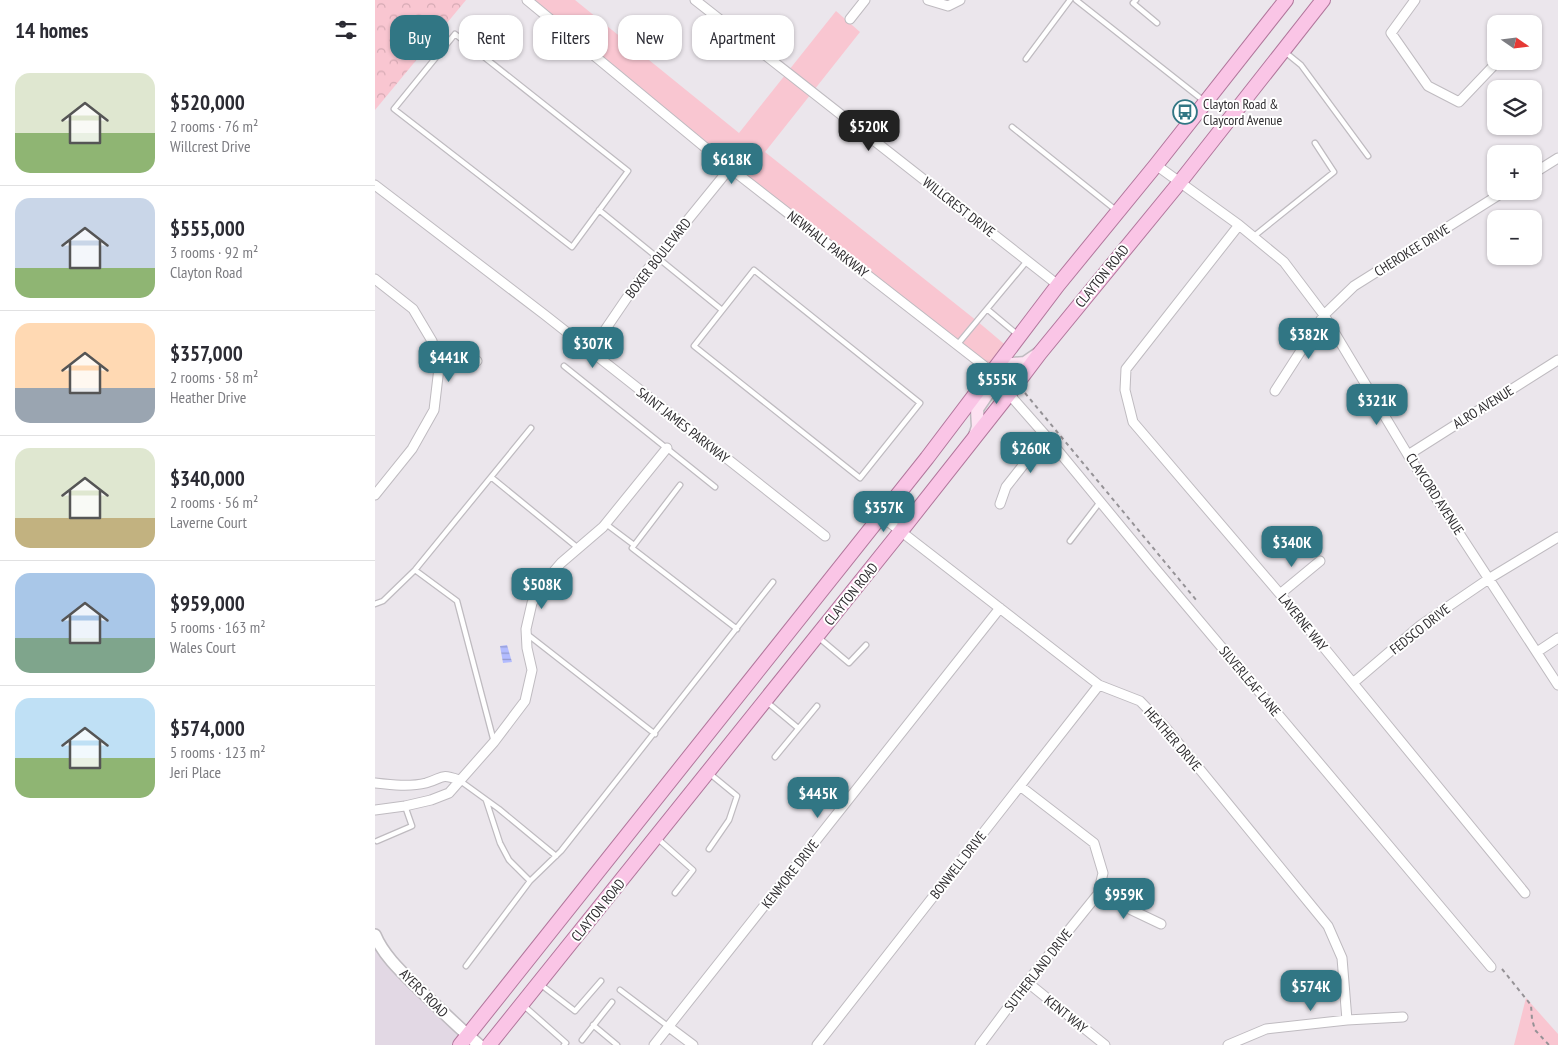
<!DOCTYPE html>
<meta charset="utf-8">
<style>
:root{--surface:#fff;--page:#f2f2f3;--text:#2b2b33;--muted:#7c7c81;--line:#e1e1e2;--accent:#317684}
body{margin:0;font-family:"PT Sans Narrow",sans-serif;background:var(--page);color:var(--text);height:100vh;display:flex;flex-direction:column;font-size:19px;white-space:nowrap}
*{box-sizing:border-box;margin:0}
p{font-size:16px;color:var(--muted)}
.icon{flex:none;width:28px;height:28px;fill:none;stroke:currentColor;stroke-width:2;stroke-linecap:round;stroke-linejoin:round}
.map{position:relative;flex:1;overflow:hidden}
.drawer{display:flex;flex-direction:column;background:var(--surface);width:375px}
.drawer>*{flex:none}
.hud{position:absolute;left:15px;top:15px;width:475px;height:45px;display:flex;gap:10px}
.needle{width:32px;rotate:104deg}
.buttons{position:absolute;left:1112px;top:15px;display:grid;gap:10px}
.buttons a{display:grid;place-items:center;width:55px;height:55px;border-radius:10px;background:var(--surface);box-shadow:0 1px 4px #0004;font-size:25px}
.price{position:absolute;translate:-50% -42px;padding:0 11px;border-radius:10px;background:var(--accent);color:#fff;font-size:16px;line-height:32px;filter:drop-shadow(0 1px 2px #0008)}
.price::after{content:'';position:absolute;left:50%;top:30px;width:15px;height:11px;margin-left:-8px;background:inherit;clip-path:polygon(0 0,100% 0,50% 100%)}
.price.active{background:#222;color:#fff}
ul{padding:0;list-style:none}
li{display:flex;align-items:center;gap:15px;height:125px;padding:0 15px}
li+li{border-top:1px solid var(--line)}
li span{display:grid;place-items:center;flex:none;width:140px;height:100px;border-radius:15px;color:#555}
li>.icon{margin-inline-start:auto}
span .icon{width:60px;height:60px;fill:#fffc;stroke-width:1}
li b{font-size:21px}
h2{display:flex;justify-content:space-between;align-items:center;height:60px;padding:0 15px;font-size:21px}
.tag{padding:0 18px;border-radius:15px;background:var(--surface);box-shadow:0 1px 4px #0004;font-size:18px;line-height:45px}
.tag.active{background:var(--accent);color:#fff}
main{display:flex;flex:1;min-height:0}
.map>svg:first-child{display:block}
.built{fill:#e2d8e4}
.grass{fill:#f9c6d1}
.park{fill:url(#park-crowns)}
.water{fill:url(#water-rules)}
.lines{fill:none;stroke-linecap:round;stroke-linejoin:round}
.service-casing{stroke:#bfbbc0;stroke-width:7}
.minor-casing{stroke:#bfbbc0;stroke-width:11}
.tertiary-casing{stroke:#bfbbc0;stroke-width:14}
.secondary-casing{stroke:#bfbbc0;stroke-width:15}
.primary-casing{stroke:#b1779c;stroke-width:16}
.path{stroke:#959296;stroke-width:2;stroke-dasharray:4 4;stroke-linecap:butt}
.service{stroke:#fff;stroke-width:4.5}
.minor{stroke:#fff;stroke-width:9}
.tertiary{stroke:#fff;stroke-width:11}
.secondary{stroke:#fde2f2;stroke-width:12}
.primary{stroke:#fac5e6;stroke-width:14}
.labels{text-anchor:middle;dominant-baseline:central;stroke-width:4;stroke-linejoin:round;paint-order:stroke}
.poi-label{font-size:14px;fill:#302e31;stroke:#fff;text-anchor:start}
.street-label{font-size:14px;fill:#302e31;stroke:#fff}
</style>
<main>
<section class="drawer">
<h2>14 homes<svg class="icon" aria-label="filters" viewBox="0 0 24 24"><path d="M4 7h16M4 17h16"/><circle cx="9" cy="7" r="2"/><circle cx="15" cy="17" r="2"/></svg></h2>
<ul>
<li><span style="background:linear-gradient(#dfe7d0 60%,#8fb573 0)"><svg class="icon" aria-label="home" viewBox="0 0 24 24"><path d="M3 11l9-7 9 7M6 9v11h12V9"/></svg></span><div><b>$520,000</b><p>2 rooms · 76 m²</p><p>Willcrest Drive</p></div></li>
<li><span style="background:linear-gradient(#c9d6e8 70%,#8fb573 0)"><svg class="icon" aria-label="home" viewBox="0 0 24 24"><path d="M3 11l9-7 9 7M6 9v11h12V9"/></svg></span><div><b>$555,000</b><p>3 rooms · 92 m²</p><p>Clayton Road</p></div></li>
<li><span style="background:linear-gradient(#ffd9b3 65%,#9aa5b1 0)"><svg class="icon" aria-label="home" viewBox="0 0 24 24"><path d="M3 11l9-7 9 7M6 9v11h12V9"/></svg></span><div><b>$357,000</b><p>2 rooms · 58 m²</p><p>Heather Drive</p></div></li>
<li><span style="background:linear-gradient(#dfe7d0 70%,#c2b280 0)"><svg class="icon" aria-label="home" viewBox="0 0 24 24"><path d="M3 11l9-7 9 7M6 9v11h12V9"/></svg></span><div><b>$340,000</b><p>2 rooms · 56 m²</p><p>Laverne Court</p></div></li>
<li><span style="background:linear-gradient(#a9c7e8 65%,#7fa58c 0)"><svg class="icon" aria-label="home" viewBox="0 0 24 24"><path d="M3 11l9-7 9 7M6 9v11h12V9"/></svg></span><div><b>$959,000</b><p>5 rooms · 163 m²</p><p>Wales Court</p></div></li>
<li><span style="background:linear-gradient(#bfe0f5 60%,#8fb573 0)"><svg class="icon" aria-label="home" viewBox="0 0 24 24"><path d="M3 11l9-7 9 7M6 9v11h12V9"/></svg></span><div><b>$574,000</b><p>5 rooms · 123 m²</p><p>Jeri Place</p></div></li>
</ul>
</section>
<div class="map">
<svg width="1183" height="1045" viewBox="0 0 1183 1045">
<defs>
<pattern id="park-crowns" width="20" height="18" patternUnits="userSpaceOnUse" patternTransform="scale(1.25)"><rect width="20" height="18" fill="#f9c6d1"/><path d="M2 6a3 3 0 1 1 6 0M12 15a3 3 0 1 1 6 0" fill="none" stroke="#d6aab4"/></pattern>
<pattern id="water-rules" width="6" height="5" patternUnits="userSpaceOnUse" patternTransform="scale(1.25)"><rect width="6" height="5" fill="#b3bcff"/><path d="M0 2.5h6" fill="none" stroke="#9299cf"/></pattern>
</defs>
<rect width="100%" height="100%" fill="#ebe6ec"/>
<path class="built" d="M 0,935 L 3,942 L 93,1035 L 85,1045 L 0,1045 Z"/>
<path class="grass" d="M 152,0 L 200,0 L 364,133 L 461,11 L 485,32 L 390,152 L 602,321 L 634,348 L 617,372 L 355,168 Z
M 1151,998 L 1183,1034 L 1183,1045 L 1139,1045 Z"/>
<path class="park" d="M 0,0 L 91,0 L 0,110 Z"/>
<path class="water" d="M 132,645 L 137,662 L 128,663 L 125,646 Z"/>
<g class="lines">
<g class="service-casing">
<path id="service" d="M 701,0 L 829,101
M 761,0 L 758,3 L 782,23
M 80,34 L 253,171 L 197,247 L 19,109 Z
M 910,52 L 926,65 L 993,156
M 651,59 L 695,0
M 637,127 L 742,211
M 224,210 L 347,310
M 878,237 L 959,172 L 940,143
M 379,270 L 545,403 L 485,478 L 319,346 Z
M 612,309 L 643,335
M 582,345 L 652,261
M 189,366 L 340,487
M 116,477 L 203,548
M 305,485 L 257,548 L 362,629
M 231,524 L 259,545
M 695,541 L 725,502
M 40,570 L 82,601 L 119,742
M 0,604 L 8,601 L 40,570 L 156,428
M 152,634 L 280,734
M 443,637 L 474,663 L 491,645
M 392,702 L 423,728
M 400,757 L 442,706
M 84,780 L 124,809 L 181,856
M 111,800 L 125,843 L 134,860 L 155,881
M 282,838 L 318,870 L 300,893
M 2,841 L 37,826 L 30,806
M 334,849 L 354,820 L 362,796 L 334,773
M 91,966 L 155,881 L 186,851 L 398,582
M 165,984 L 200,1011 L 226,981
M 245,990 L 294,1027
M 148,1005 L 191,1043 L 189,1045
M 218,1025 L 242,1045
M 207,1040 L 237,1002"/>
</g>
<g class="minor-casing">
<path id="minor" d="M 152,0 L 355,168 L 617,372
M 320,0 L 683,285
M 553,0 L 573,6 L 585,0
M 1040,0 L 1016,33 L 1053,86 L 1084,102 L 1123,61
M 475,19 L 490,0
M 781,165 L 864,225 L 909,262 L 949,315 L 1033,455 L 1183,685
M 1159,173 L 1183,158
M 0,185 L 170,315 L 450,536
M 864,225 L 751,369 L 750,390 L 758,422 L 905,594 L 1150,893
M 0,279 L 38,309 L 57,341 L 64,368 L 59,410 L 37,449 L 0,495
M 215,352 L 264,280 L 355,168
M 64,368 L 102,361
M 900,391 L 949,315 L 979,286 L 1130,191
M 634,394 L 671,436 L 779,567 L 1116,967
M 1033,455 L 1183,360
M 625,504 L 631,487 L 671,436
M 506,516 L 724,685 L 765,701 L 791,728 L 953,926 L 967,958 L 972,1020
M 905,594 L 945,561
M 1162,652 L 1183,638
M 978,683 L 1046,625 L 1115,578 L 1183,537
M 0,783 C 17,785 35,787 51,783 C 69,778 64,773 84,780
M 0,810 L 30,806 L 56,800 L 74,793 L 119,742 L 150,701 L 157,670 L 152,648 L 151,629 L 157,603 L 167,585 L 186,563 L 228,527 L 292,448
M 723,894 L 786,924
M 652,982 L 730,1045
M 294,1027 L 318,1045
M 279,1045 L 625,608
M 442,1045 L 724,685
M 605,1045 L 652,982 L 723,894 L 728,873 L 719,843 L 645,786
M 853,1045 L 891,1029 L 972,1020 L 1028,1017"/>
</g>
<g class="tertiary-casing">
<path id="tertiary" d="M 0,935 C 9,957 30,975 47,992 C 66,1010 84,1028 104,1045"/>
</g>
<g class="secondary-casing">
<path id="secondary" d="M 599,438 L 603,427 L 602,409 L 619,384 L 617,372 L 629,371 L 637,364 L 650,363 L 663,354"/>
</g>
<g class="primary-casing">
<path id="primary" d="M 85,1045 L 552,458 L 683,285 L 781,165 L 911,0
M 114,1045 L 526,531 L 634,394 L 665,353 L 805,182 L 948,0"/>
</g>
<path class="path" d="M 650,393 L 822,601
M 1127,969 L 1156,1005 L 1157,1019 L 1160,1030 L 1174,1045"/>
<use href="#service" class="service"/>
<use href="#minor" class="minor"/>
<use href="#tertiary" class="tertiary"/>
<use href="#secondary" class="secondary"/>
<use href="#primary" class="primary"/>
</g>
<defs>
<g id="bus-ring" transform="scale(1.25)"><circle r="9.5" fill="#fff" stroke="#317684" stroke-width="1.5"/><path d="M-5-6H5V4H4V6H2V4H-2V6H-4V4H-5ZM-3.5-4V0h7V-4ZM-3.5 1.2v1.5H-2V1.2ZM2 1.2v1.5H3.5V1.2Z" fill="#317684"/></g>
</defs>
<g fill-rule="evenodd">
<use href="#bus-ring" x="810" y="112"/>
</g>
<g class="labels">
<g class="poi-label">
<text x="828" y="104">Clayton Road &amp;<tspan x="828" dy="16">Claycord Avenue</tspan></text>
</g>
<g class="street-label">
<text transform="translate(584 207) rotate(38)">WILLCREST DRIVE</text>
<text transform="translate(453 244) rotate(38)">NEWHALL PARKWAY</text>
<text transform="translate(1037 250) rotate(-32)">CHEROKEE DRIVE</text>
<text transform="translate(283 258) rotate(-52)">BOXER BOULEVARD</text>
<text transform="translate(727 276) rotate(-51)">CLAYTON ROAD</text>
<text transform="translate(1108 407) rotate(-32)">ALRO AVENUE</text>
<text transform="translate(308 425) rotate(38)">SAINT JAMES PARKWAY</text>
<text transform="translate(1060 494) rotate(57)">CLAYCORD AVENUE</text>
<text transform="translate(476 594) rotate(-51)">CLAYTON ROAD</text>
<text transform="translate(928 622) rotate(51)">LAVERNE WAY</text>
<text transform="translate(1045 629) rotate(-38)">FEDSCO DRIVE</text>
<text transform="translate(875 681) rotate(50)">SILVERLEAF LANE</text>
<text transform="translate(798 739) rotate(49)">HEATHER DRIVE</text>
<text transform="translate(583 865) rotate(-52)">BONWELL DRIVE</text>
<text transform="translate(415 874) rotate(-52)">KENMORE DRIVE</text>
<text transform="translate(223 910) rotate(-51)">CLAYTON ROAD</text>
<text transform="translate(663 970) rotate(-52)">SUTHERLAND DRIVE</text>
<text transform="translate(49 993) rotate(45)">AYERS ROAD</text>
<text transform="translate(691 1014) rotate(39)">KENT WAY</text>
</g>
</g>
</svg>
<div class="buttons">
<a><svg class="needle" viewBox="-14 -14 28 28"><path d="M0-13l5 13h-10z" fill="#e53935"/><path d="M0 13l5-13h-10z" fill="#7c7c81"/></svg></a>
<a><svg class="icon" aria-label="layers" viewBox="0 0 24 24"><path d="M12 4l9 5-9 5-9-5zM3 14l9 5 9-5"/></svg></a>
<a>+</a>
<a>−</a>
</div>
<b class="price active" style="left:494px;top:152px">$520K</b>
<b class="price" style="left:357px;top:185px">$618K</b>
<b class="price" style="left:934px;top:360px">$382K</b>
<b class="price" style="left:218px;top:369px">$307K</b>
<b class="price" style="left:74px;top:383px">$441K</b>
<b class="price" style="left:622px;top:405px">$555K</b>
<b class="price" style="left:1002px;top:426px">$321K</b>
<b class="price" style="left:656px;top:474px">$260K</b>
<b class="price" style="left:509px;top:533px">$357K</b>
<b class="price" style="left:917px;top:568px">$340K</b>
<b class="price" style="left:167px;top:610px">$508K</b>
<b class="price" style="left:443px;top:819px">$445K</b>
<b class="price" style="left:749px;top:920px">$959K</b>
<b class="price" style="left:936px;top:1012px">$574K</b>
<div class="hud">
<a class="tag active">Buy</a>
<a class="tag">Rent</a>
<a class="tag">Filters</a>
<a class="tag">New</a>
<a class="tag">Apartment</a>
</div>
</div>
</main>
